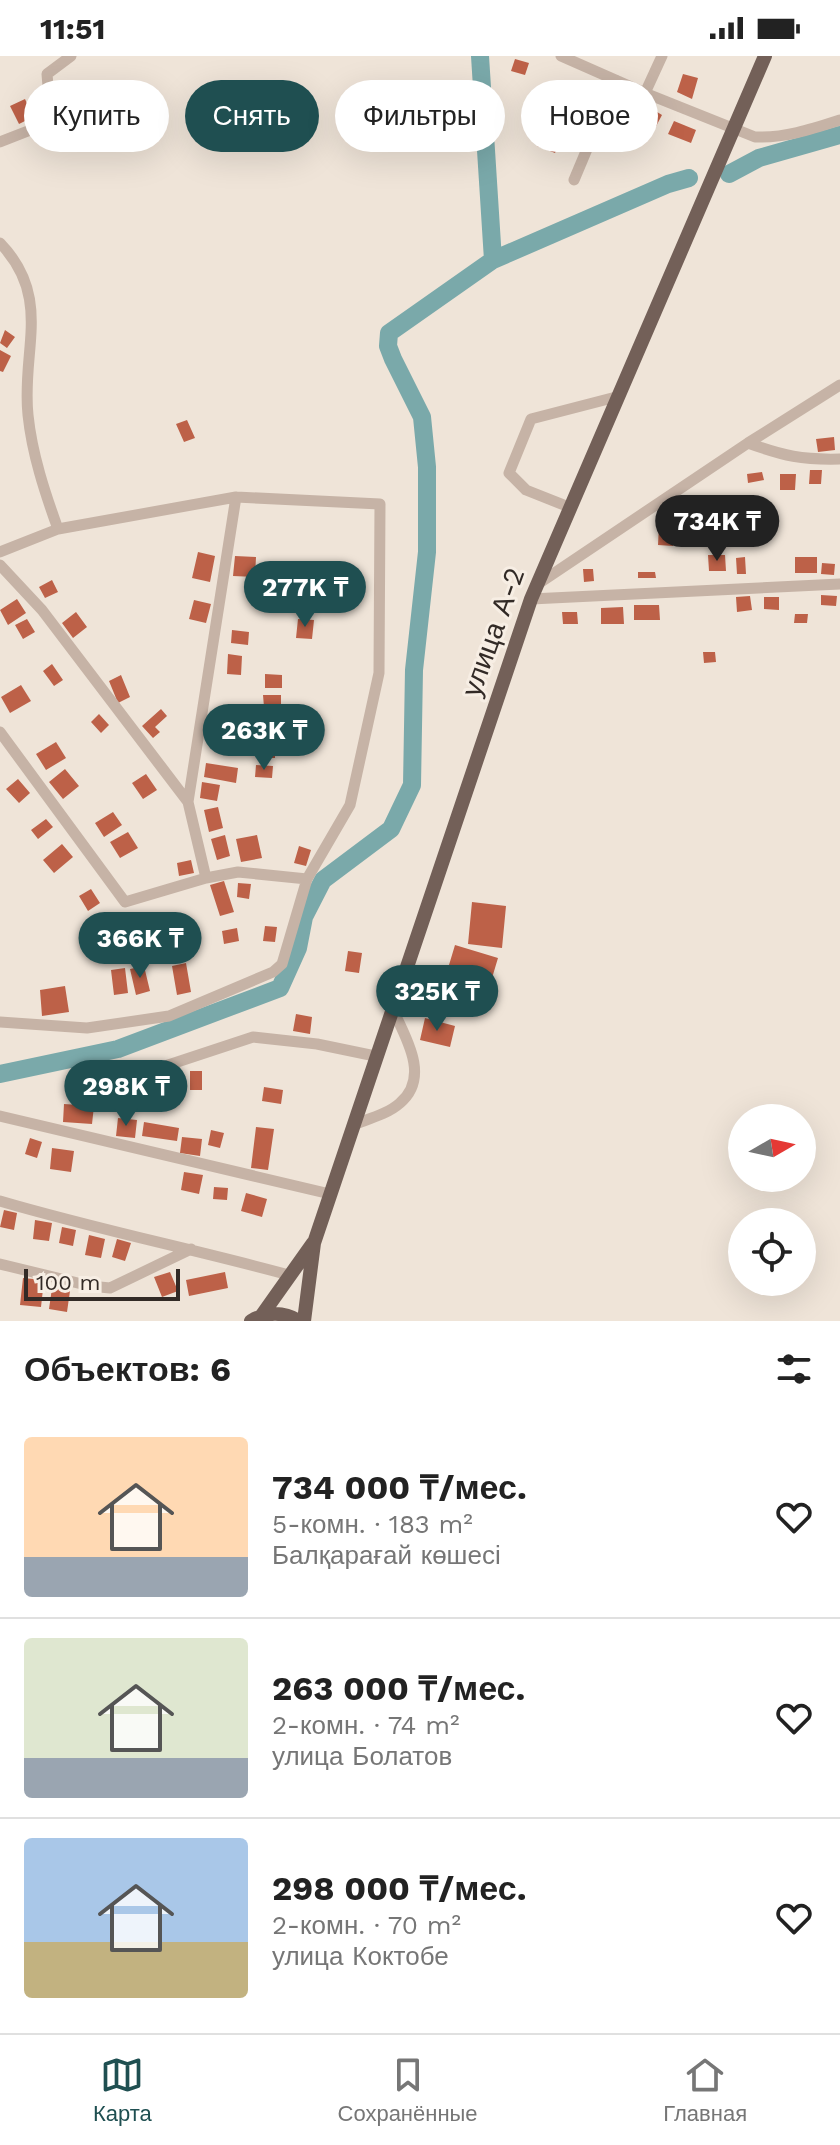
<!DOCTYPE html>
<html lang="ru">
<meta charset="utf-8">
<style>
:root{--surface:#fff;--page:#f6f6f6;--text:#222;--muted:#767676;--line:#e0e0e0;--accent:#1f4f51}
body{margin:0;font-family:"Work Sans",sans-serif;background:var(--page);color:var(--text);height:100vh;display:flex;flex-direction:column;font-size:30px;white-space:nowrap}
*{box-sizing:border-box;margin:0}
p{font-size:26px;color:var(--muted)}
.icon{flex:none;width:44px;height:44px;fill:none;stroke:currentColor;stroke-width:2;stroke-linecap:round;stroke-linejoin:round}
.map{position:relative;height:1265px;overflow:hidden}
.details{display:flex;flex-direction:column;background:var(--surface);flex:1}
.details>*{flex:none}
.hud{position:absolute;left:24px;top:24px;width:792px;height:72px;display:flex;gap:16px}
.needle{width:52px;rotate:81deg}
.buttons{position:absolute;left:728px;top:1048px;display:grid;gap:16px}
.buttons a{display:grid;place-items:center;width:88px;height:88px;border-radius:50%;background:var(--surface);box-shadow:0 8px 32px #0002;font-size:40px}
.scale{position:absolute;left:24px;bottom:20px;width:156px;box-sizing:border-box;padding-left:8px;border:4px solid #322a26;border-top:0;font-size:22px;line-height:28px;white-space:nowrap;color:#322a26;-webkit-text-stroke:6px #f7eee4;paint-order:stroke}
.price{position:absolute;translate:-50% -68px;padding:0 18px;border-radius:28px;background:var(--accent);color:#fff;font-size:26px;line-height:52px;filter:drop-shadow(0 2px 4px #0008)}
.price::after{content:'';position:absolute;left:50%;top:48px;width:24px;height:18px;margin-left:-12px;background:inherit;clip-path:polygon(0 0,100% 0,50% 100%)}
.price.current{background:#222;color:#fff}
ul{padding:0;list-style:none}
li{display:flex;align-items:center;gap:24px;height:200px;padding:0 24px}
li+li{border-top:2px solid var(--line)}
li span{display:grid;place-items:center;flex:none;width:224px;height:160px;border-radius:8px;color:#555}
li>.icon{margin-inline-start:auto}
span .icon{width:96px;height:96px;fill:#fffc;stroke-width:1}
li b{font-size:34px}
h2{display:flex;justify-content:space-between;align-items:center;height:96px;padding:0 24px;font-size:34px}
.chip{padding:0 28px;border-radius:36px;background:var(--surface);box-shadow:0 8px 32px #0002;font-size:28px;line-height:72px}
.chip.current{background:var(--accent);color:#fff}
.status{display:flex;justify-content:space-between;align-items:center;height:56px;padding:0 40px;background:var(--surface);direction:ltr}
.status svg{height:22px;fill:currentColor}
.tabs{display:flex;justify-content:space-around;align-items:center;height:112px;border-top:2px solid var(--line);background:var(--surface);font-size:22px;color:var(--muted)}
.tabs a{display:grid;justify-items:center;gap:4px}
.tabs .current{color:var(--accent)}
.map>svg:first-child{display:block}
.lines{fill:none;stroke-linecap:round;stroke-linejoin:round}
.river{stroke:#7aa9aa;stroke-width:18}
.building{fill:#bd6148}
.minor{stroke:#c6b3a6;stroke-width:11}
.major{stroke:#736058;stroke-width:14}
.labels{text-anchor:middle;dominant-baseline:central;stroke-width:6;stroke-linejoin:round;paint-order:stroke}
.street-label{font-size:28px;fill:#322a26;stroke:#f7eee4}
</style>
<div class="status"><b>11:51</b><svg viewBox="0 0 49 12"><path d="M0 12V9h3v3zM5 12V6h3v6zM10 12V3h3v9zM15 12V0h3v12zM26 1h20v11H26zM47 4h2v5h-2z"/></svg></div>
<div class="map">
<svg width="840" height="1265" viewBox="0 0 840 1265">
<rect width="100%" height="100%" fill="#efe4d8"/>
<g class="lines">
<path class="river" d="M 480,0 L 493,204
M 729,118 L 759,102 L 840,79
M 0,1018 L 118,993 L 280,932 L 298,892 L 304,861 L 323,824 L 391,773 L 412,729 L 414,614 L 427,496 L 427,411 L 422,361 L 393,303 L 388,290 L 389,277 L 493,204 L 668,128 L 689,122"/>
</g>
<path class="building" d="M 515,3 L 529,7 L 525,19 L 511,15 Z
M 683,18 L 698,22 L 692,43 L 677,36 Z
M 586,33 L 603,42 L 597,56 L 580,49 Z
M 25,43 L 33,61 L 19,68 L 10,50 Z
M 619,48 L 631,56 L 627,66 L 613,59 Z
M 649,51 L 662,59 L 653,76 L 641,70 Z
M 565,60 L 582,67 L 578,81 L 560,75 Z
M 674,65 L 696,74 L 691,87 L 668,78 Z
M 542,76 L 561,83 L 555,97 L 537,90 Z
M 5,274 L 15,281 L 7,292 L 0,287 Z
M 0,294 L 11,300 L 3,316 L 0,315 Z
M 187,364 L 195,382 L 184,386 L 176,368 Z
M 834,381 L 835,394 L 818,396 L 816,383 Z
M 810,414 L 822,414 L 821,428 L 809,428 Z
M 762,416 L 764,424 L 748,427 L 747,418 Z
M 780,418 L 796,418 L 795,434 L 780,434 Z
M 724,440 L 731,450 L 723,456 L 716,446 Z
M 659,469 L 673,470 L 673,490 L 658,489 Z
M 198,496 L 215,500 L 210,526 L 192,522 Z
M 708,499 L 725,499 L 726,515 L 709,515 Z
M 235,500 L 256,501 L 255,521 L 233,520 Z
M 745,501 L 746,518 L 737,518 L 736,502 Z
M 795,501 L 817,501 L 817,517 L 795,517 Z
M 822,507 L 835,508 L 834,519 L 821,518 Z
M 583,513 L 593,513 L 594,525 L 584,526 Z
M 638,516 L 655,516 L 656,522 L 638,522 Z
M 52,524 L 58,536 L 45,542 L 39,531 Z
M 276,526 L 289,527 L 287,547 L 274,546 Z
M 821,539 L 837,540 L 836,550 L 821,549 Z
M 750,540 L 752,554 L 737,556 L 736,541 Z
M 764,541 L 779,541 L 779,554 L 764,553 Z
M 17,543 L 26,557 L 8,569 L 0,554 Z
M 194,544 L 211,548 L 206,567 L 189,563 Z
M 634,549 L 659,549 L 660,564 L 634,564 Z
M 623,551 L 624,568 L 601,568 L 601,552 Z
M 76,556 L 87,571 L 73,582 L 62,567 Z
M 562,556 L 577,556 L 578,568 L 563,568 Z
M 795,558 L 808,558 L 807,567 L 794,567 Z
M 27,563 L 35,576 L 23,583 L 15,569 Z
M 298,563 L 314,564 L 312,583 L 296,582 Z
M 232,574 L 249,576 L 248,589 L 231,587 Z
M 703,596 L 715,596 L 716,606 L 704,607 Z
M 228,598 L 242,600 L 241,619 L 227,618 Z
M 52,608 L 63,624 L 54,630 L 43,615 Z
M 265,618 L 282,619 L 282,632 L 265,632 Z
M 121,619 L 130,641 L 118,647 L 109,625 Z
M 21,629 L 31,645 L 10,657 L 1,641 Z
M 263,639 L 281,639 L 281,651 L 264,651 Z
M 161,653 L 167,660 L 155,671 L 160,676 L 153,682 L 142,670 Z
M 99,658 L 109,669 L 101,677 L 91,666 Z
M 214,672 L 226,672 L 226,688 L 213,688 Z
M 56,686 L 66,702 L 46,714 L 36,698 Z
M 258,692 L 275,692 L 275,702 L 258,702 Z
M 206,707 L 238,712 L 236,727 L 204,721 Z
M 256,709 L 273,710 L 272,722 L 255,721 Z
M 65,713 L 79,730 L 63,743 L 49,726 Z
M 146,718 L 157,734 L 143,743 L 132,727 Z
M 18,723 L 30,737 L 19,747 L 6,733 Z
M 202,726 L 220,729 L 217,745 L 200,742 Z
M 218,751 L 223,772 L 209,776 L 204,754 Z
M 113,756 L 122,769 L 104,781 L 95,767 Z
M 46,763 L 53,771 L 38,783 L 31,774 Z
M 128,776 L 138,792 L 120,802 L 110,786 Z
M 225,779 L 230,800 L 217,804 L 211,783 Z
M 257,779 L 262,802 L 241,806 L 236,783 Z
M 62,788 L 73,801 L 54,817 L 43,804 Z
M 299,790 L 311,794 L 306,810 L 294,807 Z
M 191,804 L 194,817 L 179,820 L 177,807 Z
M 224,825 L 234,856 L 220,860 L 210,829 Z
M 238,827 L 251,828 L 249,843 L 237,841 Z
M 91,833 L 100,847 L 88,855 L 79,840 Z
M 472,846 L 506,850 L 502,892 L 468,888 Z
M 165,857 L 171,875 L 151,881 L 145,864 Z
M 265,870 L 277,871 L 275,886 L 263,885 Z
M 237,872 L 239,885 L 224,888 L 222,875 Z
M 455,889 L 498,902 L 489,932 L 446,919 Z
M 348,895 L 362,897 L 359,917 L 345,915 Z
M 186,907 L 191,936 L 177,939 L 172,910 Z
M 144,910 L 150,935 L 136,939 L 130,913 Z
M 125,912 L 128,937 L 114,939 L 111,914 Z
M 65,930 L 69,956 L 42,960 L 40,934 Z
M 296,958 L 312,961 L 310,978 L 293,975 Z
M 425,962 L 455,970 L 450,991 L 420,984 Z
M 190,1015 L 202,1015 L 202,1034 L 190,1034 Z
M 264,1031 L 283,1034 L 281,1048 L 262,1045 Z
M 64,1048 L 94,1050 L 92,1068 L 63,1066 Z
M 118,1062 L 137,1064 L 135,1082 L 116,1080 Z
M 144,1066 L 179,1072 L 177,1085 L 142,1080 Z
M 256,1071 L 274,1073 L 268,1114 L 251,1112 Z
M 211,1074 L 224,1077 L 220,1092 L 208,1089 Z
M 182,1081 L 202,1083 L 200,1100 L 180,1097 Z
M 30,1082 L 42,1086 L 37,1102 L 25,1098 Z
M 52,1092 L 74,1095 L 71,1116 L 50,1113 Z
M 184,1116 L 203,1119 L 199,1138 L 181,1134 Z
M 214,1131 L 228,1132 L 227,1144 L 213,1143 Z
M 246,1137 L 267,1143 L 262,1161 L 241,1155 Z
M 4,1154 L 17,1157 L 14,1174 L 0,1171 Z
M 35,1164 L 52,1167 L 49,1185 L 33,1183 Z
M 62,1171 L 76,1174 L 73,1190 L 59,1187 Z
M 89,1179 L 105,1183 L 101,1202 L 85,1199 Z
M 117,1183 L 131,1187 L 125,1205 L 112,1201 Z
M 170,1216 L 178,1235 L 162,1241 L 154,1221 Z
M 225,1216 L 228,1232 L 189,1240 L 186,1224 Z
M 23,1222 L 44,1224 L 41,1251 L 20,1249 Z
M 52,1232 L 70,1235 L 67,1256 L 49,1253 Z"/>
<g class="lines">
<path class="minor" d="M 561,0 L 645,37 L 755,81 C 785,82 812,73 840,64
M 645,37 L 662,0
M 0,86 L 51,66 L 47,18 L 71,0
M 574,124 L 616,24
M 0,187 C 53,242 21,295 28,359 C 32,398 45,437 58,473 L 0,496
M 748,387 C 784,400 802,404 840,403
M 569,451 L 526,434 L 509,417 L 531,363 L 616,341
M 0,509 L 42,554 L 188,746
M 538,528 L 748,387 L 840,329
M 531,543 L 840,528
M 0,676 L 125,846 L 206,822 L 238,816 L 307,823
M 206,822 L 188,746 L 236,441
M 0,966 L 87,972 L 169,960 L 273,916 L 282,908 L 307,823 L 350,749 L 379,617 L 380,448 L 236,441 L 58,473
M 147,1016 L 253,981 L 317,988 L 375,1000
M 0,1060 L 330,1138
M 353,1069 C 368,1063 388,1058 400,1047 C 431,1021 405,980 392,952
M 0,1145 C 95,1173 193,1193 289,1219
M 0,1208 L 90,1230 L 110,1232 L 191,1193"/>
<path class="major" d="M 262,1259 L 313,1187
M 251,1265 C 267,1256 282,1255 299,1265
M 304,1265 L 314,1187 L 531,543 L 765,0"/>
</g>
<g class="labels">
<g class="street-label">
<text transform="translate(493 576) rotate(-70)">улица А-2</text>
</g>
</g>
</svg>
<div class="buttons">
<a><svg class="needle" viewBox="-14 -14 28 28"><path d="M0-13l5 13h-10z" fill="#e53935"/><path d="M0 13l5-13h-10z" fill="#767676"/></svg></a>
<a><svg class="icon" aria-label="locate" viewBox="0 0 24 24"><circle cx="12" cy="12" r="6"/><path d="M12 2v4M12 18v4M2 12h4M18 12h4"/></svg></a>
</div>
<div class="scale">100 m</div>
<b class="price current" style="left:717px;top:507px">734K ₸</b>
<b class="price" style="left:305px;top:573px">277K ₸</b>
<b class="price" style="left:264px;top:716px">263K ₸</b>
<b class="price" style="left:140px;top:924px">366K ₸</b>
<b class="price" style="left:437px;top:977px">325K ₸</b>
<b class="price" style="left:126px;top:1072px">298K ₸</b>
<div class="hud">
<a class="chip">Купить</a>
<a class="chip current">Снять</a>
<a class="chip">Фильтры</a>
<a class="chip">Новое</a>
</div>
</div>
<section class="details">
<h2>Объектов: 6<svg class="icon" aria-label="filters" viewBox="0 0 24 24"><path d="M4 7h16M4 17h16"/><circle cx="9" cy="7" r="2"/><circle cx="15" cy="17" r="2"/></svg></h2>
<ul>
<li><span style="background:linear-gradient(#ffd9b3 75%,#9aa5b1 0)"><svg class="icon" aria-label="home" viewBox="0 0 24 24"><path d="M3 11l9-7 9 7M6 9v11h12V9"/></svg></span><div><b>734 000 ₸/мес.</b><p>5-комн. · 183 m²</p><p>Балқарағай көшесі</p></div><svg class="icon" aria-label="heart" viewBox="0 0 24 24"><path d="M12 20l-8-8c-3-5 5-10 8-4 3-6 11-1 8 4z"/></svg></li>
<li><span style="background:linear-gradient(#dfe7d0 75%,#9aa5b1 0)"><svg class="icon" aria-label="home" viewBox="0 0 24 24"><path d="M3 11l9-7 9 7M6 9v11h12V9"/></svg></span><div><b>263 000 ₸/мес.</b><p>2-комн. · 74 m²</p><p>улица Болатов</p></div><svg class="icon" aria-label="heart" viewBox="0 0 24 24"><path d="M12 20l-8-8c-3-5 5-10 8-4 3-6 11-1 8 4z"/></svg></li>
<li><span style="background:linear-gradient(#a9c7e8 65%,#c2b280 0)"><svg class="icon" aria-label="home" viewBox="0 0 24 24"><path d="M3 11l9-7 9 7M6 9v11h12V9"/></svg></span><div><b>298 000 ₸/мес.</b><p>2-комн. · 70 m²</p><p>улица Коктобе</p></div><svg class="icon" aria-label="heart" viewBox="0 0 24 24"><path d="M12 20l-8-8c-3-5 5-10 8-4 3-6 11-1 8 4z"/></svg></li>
</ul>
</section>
<nav class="tabs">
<a class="current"><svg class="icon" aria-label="map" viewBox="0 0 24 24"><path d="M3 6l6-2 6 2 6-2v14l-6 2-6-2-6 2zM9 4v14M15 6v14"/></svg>Карта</a>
<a><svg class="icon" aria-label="saved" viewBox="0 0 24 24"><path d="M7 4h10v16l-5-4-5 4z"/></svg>Сохранённые</a>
<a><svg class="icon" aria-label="home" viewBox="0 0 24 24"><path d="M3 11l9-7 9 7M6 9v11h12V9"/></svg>Главная</a>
</nav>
